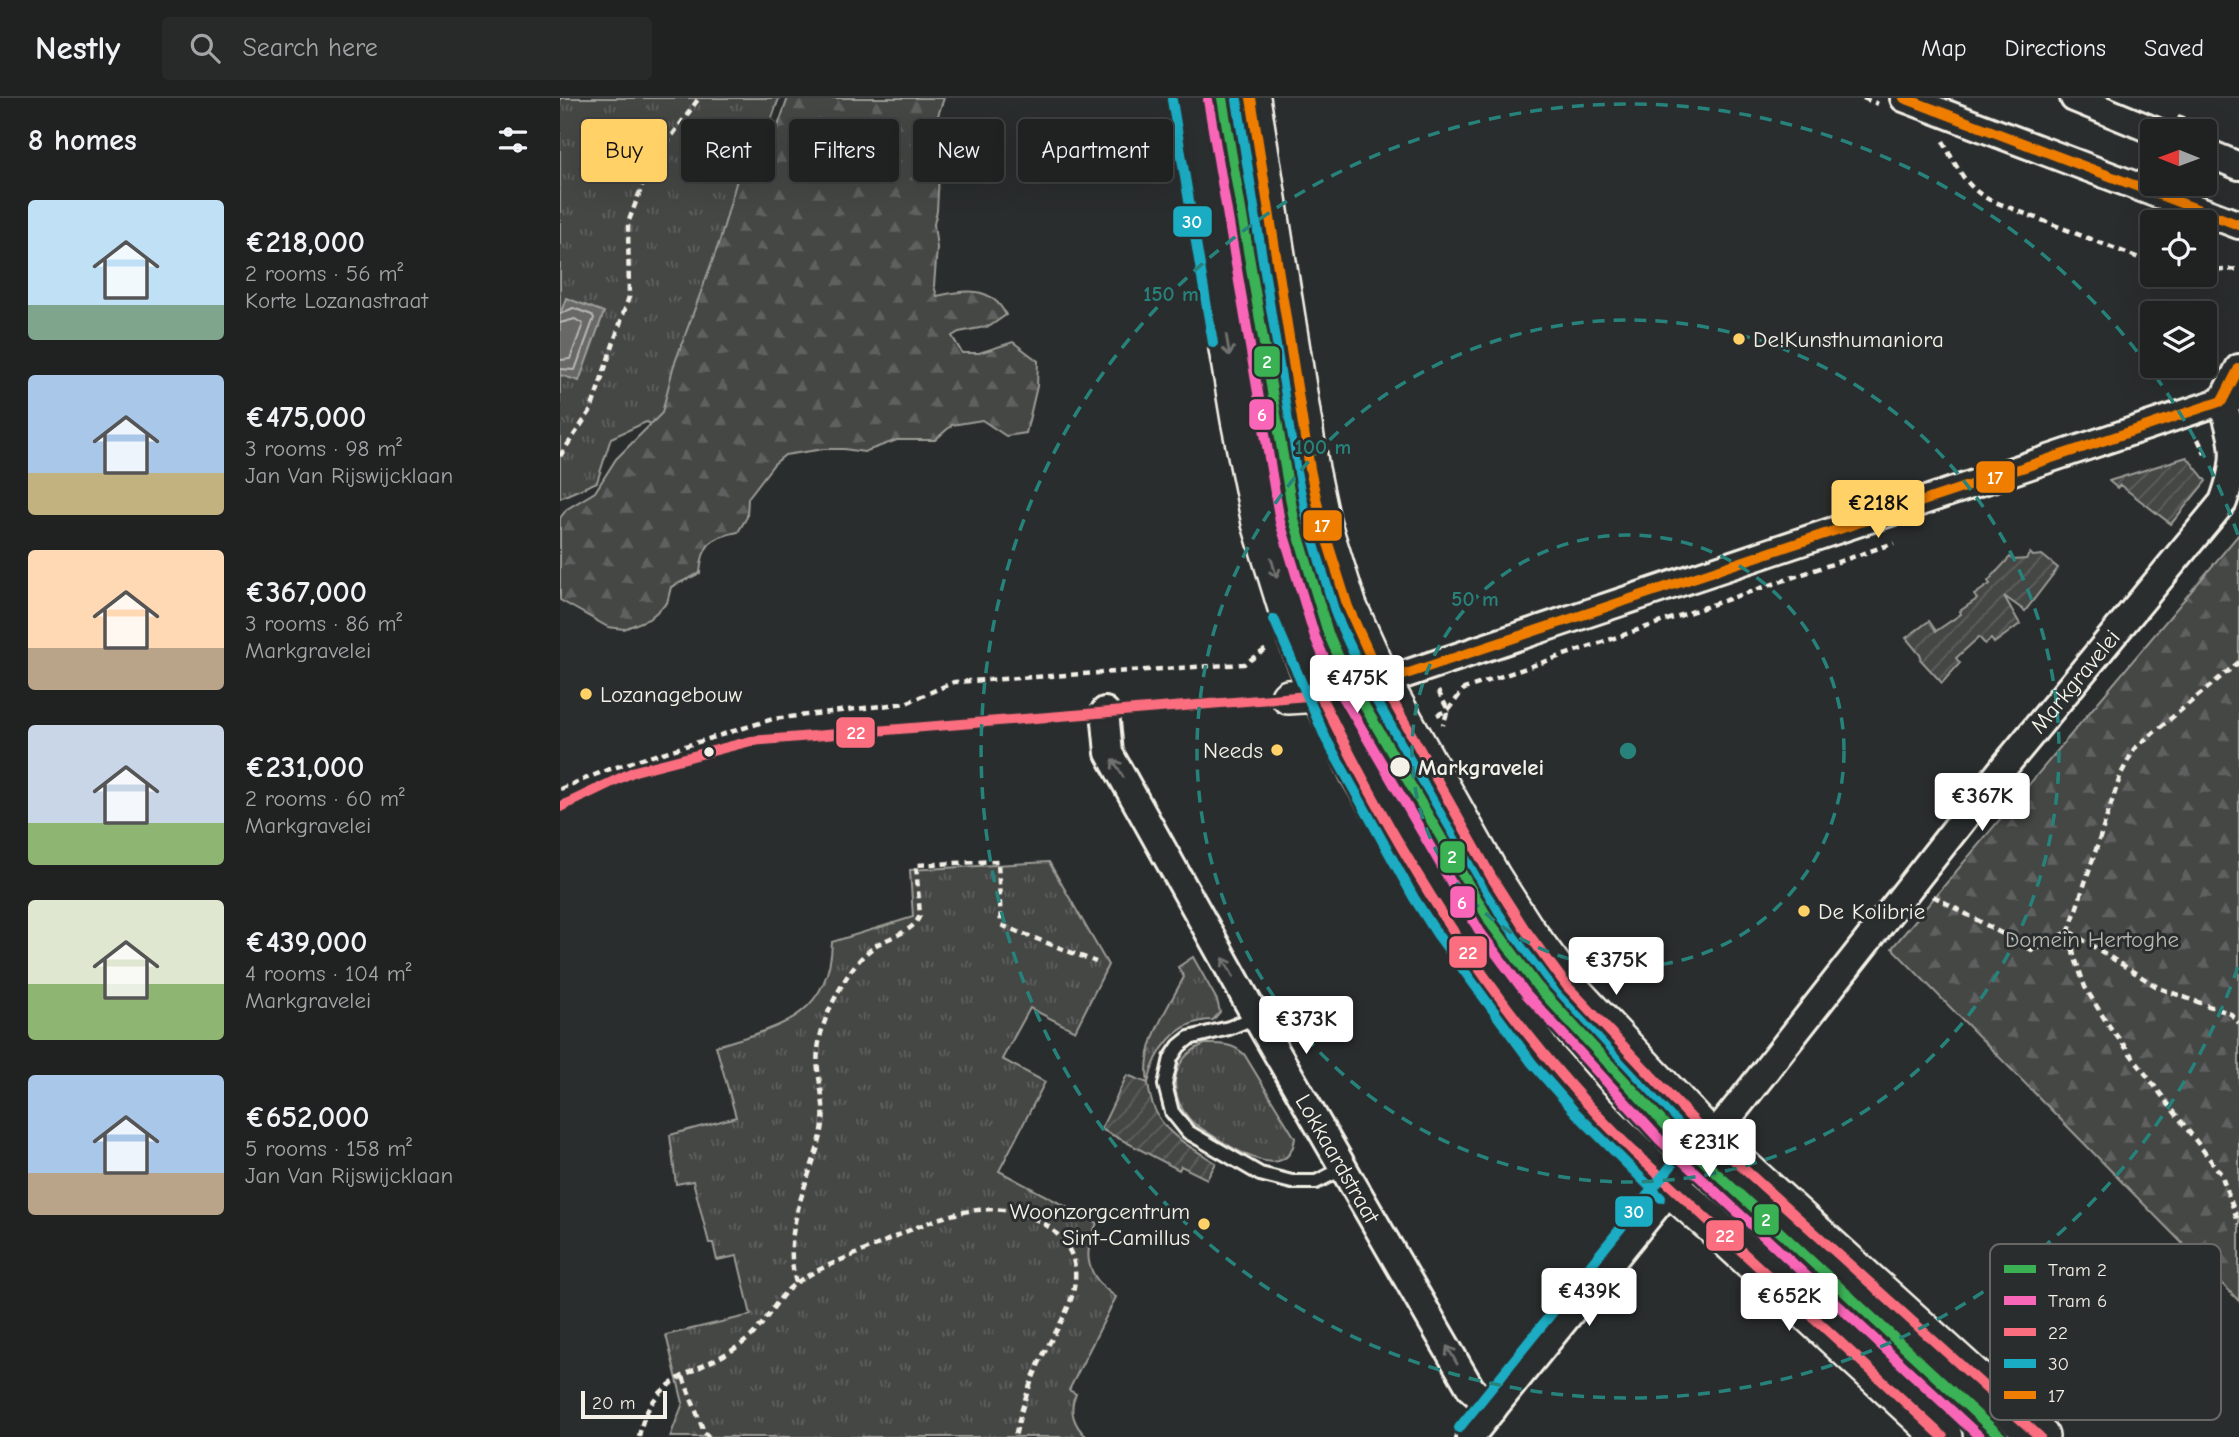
<!DOCTYPE html>
<meta charset="utf-8">
<style>
:root{--surface:#202222;--page:#282a2a;--text:#f1f3f6;--muted:#a2a4a5;--line:#3d3f40;--accent:#ffd166}
body{margin:0;font-family:"Comic Neue",sans-serif;background:var(--page);color:var(--text);height:100vh;display:flex;flex-direction:column;font-size:26px;white-space:nowrap}
*{box-sizing:border-box;margin:0}
p{font-size:23px;color:var(--muted)}
.icon{flex:none;width:38px;height:38px;fill:none;stroke:currentColor;stroke-width:2;stroke-linecap:round;stroke-linejoin:round}
.map{position:relative;flex:1;overflow:hidden}
.panel{display:flex;flex-direction:column;background:var(--surface);width:560px}
.panel>*{flex:none}
.guide{position:absolute;left:21px;top:21px;width:665px;height:63px;display:flex;gap:14px}
.needle{width:46px;rotate:271deg}
.buttons{position:absolute;left:1580px;top:21px;display:grid;gap:14px}
.buttons a{display:grid;place-items:center;width:77px;height:77px;border-radius:7px;background:var(--surface);box-shadow:0 7px 28px #0002,0 0 0 2px var(--line);font-size:35px}
.scale{position:absolute;left:21px;bottom:18px;width:86px;box-sizing:border-box;padding-left:7px;border:4px solid #f4f1e8;border-top:0;font-size:19px;line-height:24px;white-space:nowrap;color:#f4f1e8;-webkit-text-stroke:5px #2a2d2e;paint-order:stroke}
.price{position:absolute;translate:-50% -60px;padding:0 16px;border-radius:7px;background:#fff;color:#222;font-size:23px;line-height:46px;filter:drop-shadow(0 2px 4px #0008)}
.price::after{content:'';position:absolute;left:50%;top:42px;width:21px;height:16px;margin-left:-10px;background:inherit;clip-path:polygon(0 0,100% 0,50% 100%)}
.price.active{background:var(--accent);color:#111}
ul{padding:0;list-style:none}
li{display:flex;align-items:center;gap:21px;height:175px;padding:0 28px}
li span{display:grid;place-items:center;flex:none;width:196px;height:140px;border-radius:7px;color:#555}
li>.icon{margin-inline-start:auto}
span .icon{width:84px;height:84px;fill:#fffc;stroke-width:1}
li b{font-size:30px}
h2{display:flex;justify-content:space-between;align-items:center;height:84px;padding:0 28px;font-size:30px}
.tag{padding:0 24px;border-radius:7px;background:var(--surface);box-shadow:0 7px 28px #0002,0 0 0 2px var(--line);font-size:24px;line-height:63px}
.tag.active{background:var(--accent);color:#111}
header{display:flex;align-items:center;gap:42px;box-sizing:border-box;height:98px;padding:0 35px;background:var(--surface);border-bottom:2px solid var(--line)}
header strong{font-size:33px}
nav{display:flex;gap:38px;margin-inline-start:auto;font-size:24px}
.search{width:490px;height:63px;background:var(--page);display:flex;align-items:center;gap:18px;box-sizing:border-box;padding:0 24px;border-radius:7px;color:var(--muted);font-size:26px}
main{display:flex;flex:1;min-height:0}
.map>svg:first-child{display:block}
.grass{fill:url(#grass-tufts);stroke:#9c9c96;stroke-width:2}
.forest{fill:url(#forest-firs);stroke:#9c9c96;stroke-width:2}
.garden{fill:url(#garden-furrows);stroke:#9c9c96;stroke-width:2}
.water{fill:#676866;stroke:#9f9f9a;stroke-width:2}
.lines{fill:none;stroke-linecap:round;stroke-linejoin:round}
.shore{stroke:#bcbab4;stroke-width:2}
.service-casing{stroke:#f4f1e8;stroke-width:18}
.minor-casing{stroke:#f4f1e8;stroke-width:32}
.tertiary-casing{stroke:#f4f1e8;stroke-width:38}
.secondary-casing{stroke:#f4f1e8;stroke-width:42}
.path{stroke:#f4f1e8;stroke-width:4.5;stroke-dasharray:7 5;stroke-linecap:butt}
.service{stroke:#2a2d2e;stroke-width:12}
.minor{stroke:#2a2d2e;stroke-width:26}
.tertiary{stroke:#2a2d2e;stroke-width:33}
.secondary{stroke:#2a2d2e;stroke-width:37}
.bus-1-casing{stroke:#2a2d2e;stroke-width:16}
.bus-2-casing{stroke:#2a2d2e;stroke-width:16}
.bus-3-casing{stroke:#2a2d2e;stroke-width:16}
.bus-1{stroke:#fb6e7f;stroke-width:10}
.bus-2{stroke:#1aacc3;stroke-width:10}
.bus-3{stroke:#ef7d00;stroke-width:10}
.tram-1-casing{stroke:#2a2d2e;stroke-width:16}
.tram-2-casing{stroke:#2a2d2e;stroke-width:16}
.tram-1{stroke:#3ab254;stroke-width:10}
.tram-2{stroke:#fa66b7;stroke-width:10}
.oneway{stroke:#71726f}
.ring{fill:none;stroke:#26827a;stroke-width:3.5;stroke-dasharray:12 9}
.poi-dot{fill:#ffd166;stroke:#2a2d2e;stroke-width:2.5}
.bus-dot{fill:#f4f1e8;stroke:#2a2d2e;stroke-width:2.5}
.labels{text-anchor:middle;dominant-baseline:central;stroke-width:6;stroke-linejoin:round;paint-order:stroke}
.poi-label{font-size:23px;fill:#f4f1e8;stroke:#2a2d2e;text-anchor:start}
.street-label{font-size:23px;fill:#f4f1e8;stroke:#2a2d2e}
.stop-label{font-size:23px;font-weight:bold;fill:#f4f1e8;stroke:#2a2d2e;text-anchor:start}
.park-label{font-size:23px;fill:#b6b5af;stroke:#2a2d2e}
.key{fill:#2a2d2e;stroke:#676866;stroke-width:2}
.key-label{font-size:19px;fill:#f4f1e8}
.centre{fill:#26827a;stroke:#2a2d2e;stroke-width:3.5}
.ring-label{font-size:21px;text-anchor:middle;font-weight:bold;fill:#26827a;stroke:#2a2d2e;stroke-width:6;stroke-linejoin:round;paint-order:stroke}
.line-badge{stroke:#2a2d2e;stroke-width:2.5}
.badge-label{font-size:19px;text-anchor:middle;font-weight:bold;fill:#fff}
</style>
<header>
<strong>Nestly</strong>
<div class="search"><svg class="icon" aria-label="search" viewBox="0 0 24 24"><circle cx="10" cy="10" r="6"/><path d="M15 15l6 6"/></svg>Search here</div>
<nav><a>Map</a><a>Directions</a><a>Saved</a></nav>
</header>
<main>
<section class="panel">
<h2>8 homes<svg class="icon" aria-label="filters" viewBox="0 0 24 24"><path d="M4 7h16M4 17h16"/><circle cx="9" cy="7" r="2"/><circle cx="15" cy="17" r="2"/></svg></h2>
<ul>
<li><span style="background:linear-gradient(#bfe0f5 75%,#7fa58c 0)"><svg class="icon" aria-label="home" viewBox="0 0 24 24"><path d="M3 11l9-7 9 7M6 9v11h12V9"/></svg></span><div><b>€218,000</b><p>2 rooms · 56 m²</p><p>Korte Lozanastraat</p></div></li>
<li><span style="background:linear-gradient(#a9c7e8 70%,#c2b280 0)"><svg class="icon" aria-label="home" viewBox="0 0 24 24"><path d="M3 11l9-7 9 7M6 9v11h12V9"/></svg></span><div><b>€475,000</b><p>3 rooms · 98 m²</p><p>Jan Van Rijswijcklaan</p></div></li>
<li><span style="background:linear-gradient(#ffd9b3 70%,#b9a48a 0)"><svg class="icon" aria-label="home" viewBox="0 0 24 24"><path d="M3 11l9-7 9 7M6 9v11h12V9"/></svg></span><div><b>€367,000</b><p>3 rooms · 86 m²</p><p>Markgravelei</p></div></li>
<li><span style="background:linear-gradient(#c9d6e8 70%,#8fb573 0)"><svg class="icon" aria-label="home" viewBox="0 0 24 24"><path d="M3 11l9-7 9 7M6 9v11h12V9"/></svg></span><div><b>€231,000</b><p>2 rooms · 60 m²</p><p>Markgravelei</p></div></li>
<li><span style="background:linear-gradient(#dfe7d0 60%,#8fb573 0)"><svg class="icon" aria-label="home" viewBox="0 0 24 24"><path d="M3 11l9-7 9 7M6 9v11h12V9"/></svg></span><div><b>€439,000</b><p>4 rooms · 104 m²</p><p>Markgravelei</p></div></li>
<li><span style="background:linear-gradient(#a9c7e8 70%,#b9a48a 0)"><svg class="icon" aria-label="home" viewBox="0 0 24 24"><path d="M3 11l9-7 9 7M6 9v11h12V9"/></svg></span><div><b>€652,000</b><p>5 rooms · 158 m²</p><p>Jan Van Rijswijcklaan</p></div></li>
</ul>
</section>
<div class="map">
<svg width="1679" height="1339" viewBox="0 0 1679 1339">
<defs>
<pattern id="grass-tufts" width="24" height="20" patternUnits="userSpaceOnUse" patternTransform="scale(1.75)"><rect width="24" height="20" fill="#444645"/><path d="M3 7l-1-3M5 7V3M7 7l1-3M15 17l-1-3M17 17v-4M19 17l1-3" fill="none" stroke="#606160"/></pattern>
<pattern id="forest-firs" width="22" height="20" patternUnits="userSpaceOnUse" patternTransform="scale(1.75)"><rect width="22" height="20" fill="#444645"/><path d="M5 1l3.5 6h-7zM16 11l3.5 6h-7z" fill="#606160"/></pattern>
<pattern id="garden-furrows" width="10" height="10" patternUnits="userSpaceOnUse" patternTransform="scale(1.75)"><rect width="10" height="10" fill="#444645"/><path d="M-1 1l2-2M0 10L10 0M9 11l2-2" fill="none" stroke="#606160"/></pattern>
</defs>
<rect width="100%" height="100%" fill="#2a2d2e"/>
<filter id="ink" filterUnits="userSpaceOnUse"><feTurbulence type="fractalNoise" baseFrequency=".0143" numOctaves="2"/><feDisplacementMap in="SourceGraphic" scale="14" xChannelSelector="R" yChannelSelector="G"/><feConvolveMatrix kernelMatrix="1 2 1 2 8 2 1 2 1" color-interpolation-filters="sRGB"/></filter>
<g filter="url(#ink)">
<path class="grass" d="M 0,0 L 219,0 L 104,330 L 86,324 L 51,340 L 37,384 L 0,400 Z
M 489,764 L 548,867 L 515,933 L 470,910 L 442,961 L 485,984 L 439,1073 L 537,1125 C 521,1157 527,1179 556,1199 L 509,1292 L 516,1296 C 508,1312 514,1328 527,1339 L 110,1339 L 123,1305 L 106,1237 L 191,1217 L 177,1158 L 157,1162 L 153,1145 L 149,1145 L 133,1083 L 116,1086 L 110,1037 L 176,1019 L 156,948 C 216,930 270,920 272,844 L 353,819 L 350,772 Z
M 633,859 L 657,902 L 660,914 L 653,922 C 616,922 595,953 588,985 C 582,946 606,913 624,879 L 618,869 Z
M 645,946 C 661,946 672,945 684,956 L 735,1040 C 727,1095 657,1039 633,1025 C 607,999 608,960 645,946 Z"/>
<path class="forest" d="M 228,0 L 384,0 L 372,35 L 372,56 L 379,75 L 377,113 L 374,126 L 377,150 L 374,188 L 377,198 C 405,192 431,187 446,217 L 430,228 L 399,234 L 392,238 L 402,255 L 419,255 L 453,244 L 478,263 L 477,288 L 466,335 L 446,338 L 422,322 L 392,327 L 375,342 L 337,342 L 304,354 L 284,351 L 264,351 L 225,357 L 214,366 L 188,400 L 187,419 L 178,434 C 151,439 142,447 140,475 L 111,489 L 107,505 L 89,521 L 64,531 L 48,529 L 0,502 L 0,420 L 7,411 L 35,394 L 56,361 L 102,315 L 113,270 L 160,142 L 178,78 L 189,52 L 214,39 Z
M 1679,436 L 1679,1203 L 1332,850 Z"/>
<path class="garden" d="M 1627,359 L 1646,383 L 1611,426 L 1560,387 L 1557,390 L 1549,383 Z
M 1470,455 L 1473,458 L 1482,457 L 1498,470 L 1465,513 L 1444,498 L 1460,526 L 1434,545 L 1431,541 L 1425,546 L 1419,539 L 1396,560 L 1400,565 L 1382,585 L 1360,561 L 1361,558 L 1346,540 L 1369,523 L 1376,533 L 1401,516 L 1400,513 L 1417,501 L 1414,497 L 1430,486 L 1428,483 L 1450,459 L 1454,462 L 1466,461 Z
M 567,977 L 588,985 C 593,1031 621,1043 656,1065 L 647,1081 L 621,1068 L 619,1072 L 541,1031 Z"/>
<path class="water" d="M 6,200 L 44,214 L 19,283 L 0,277 L 0,217 Z"/>
<g class="lines">
<path class="shore" d="M 0,216 L 13,210 L 32,217 L 34,220 L 15,272 L 0,271
M 0,225 L 15,221 L 23,226 L 10,261 L 0,262"/>
<g class="service-casing">
<path id="service" d="M 696,919 L 669,930 L 629,940 L 619,948 L 611,960 L 605,987 L 612,1014 L 628,1034 L 700,1076 L 732,1084 L 756,1084 L 784,1070"/>
</g>
<g class="minor-casing">
<g id="minor">
<path d="M 1344,0 L 1679,127"/>
<path d="M 1514,0 L 1595,33"/>
<path d="M 1645,54 L 1679,68"/>
<path d="M 822,584 L 1677,298"/>
<path id="s1" d="M 545,613 L 549,655 L 696,919 L 911,1291 L 933,1311"/>
<path id="s2" d="M 910,1339 L 1180,1005 L 1444,669 L 1663,404 C 1679,360 1676,347 1662,303 L 1679,270"/>
</g>
</g>
<g class="tertiary-casing">
<path id="tertiary" d="M 728,599 L 760,597 L 822,584"/>
</g>
<g class="secondary-casing">
<path id="secondary" d="M 626,0 L 680,322 L 701,425 L 736,539 L 760,597 L 799,675 L 889,828 L 983,956 L 1025,1004 L 1111,1090 L 1153,1127 L 1383,1339
M 691,0 L 750,371 L 761,423 L 788,509 L 822,584 L 932,780 L 964,830 L 1007,888 L 1151,1041 L 1480,1339"/>
</g>
<path class="path" d="M 1303,0 L 1318,6
M 1618,18 L 1642,27
M 1383,43 C 1396,68 1405,89 1430,102 L 1592,165
M 1645,173 L 1679,171
M 1638,341 L 1645,356
M 0,358 L 31,312 L 69,199 L 68,125 L 89,70 L 139,0
M 1679,564 L 1574,651 L 1561,676 L 1509,833 L 1514,857 L 1525,889 L 1547,925 L 1661,1076 L 1679,1126
M 878,593 L 888,612 L 883,627
M 877,617 L 888,612 L 904,591 L 1334,445
M 0,691 L 47,672 L 213,621 L 346,605 L 394,584 L 684,566 L 708,550
M 1373,798 L 1474,853 L 1509,833 L 1599,890 L 1671,916 L 1679,925
M 236,1185 C 224,1142 240,1102 254,1061 C 258,1049 262,1037 263,1025 C 265,1007 260,989 258,972 C 254,939 271,904 288,877 C 296,865 306,854 318,846 C 332,838 354,834 360,817 L 356,767 L 438,763 L 441,827 L 536,864
M 123,1279 L 144,1334 L 149,1339
M 79,1339 C 90,1274 147,1275 188,1241 C 207,1225 216,1199 236,1185 C 258,1170 284,1161 308,1151 C 364,1126 423,1092 483,1125 C 495,1132 509,1147 513,1161 C 523,1196 497,1229 482,1259 C 470,1284 461,1311 455,1339"/>
<use href="#service" class="service"/>
<use href="#minor" class="minor"/>
<use href="#tertiary" class="tertiary"/>
<use href="#secondary" class="secondary"/>
<g class="bus-1-casing">
<path id="bus-1" d="M 760,597 C 842,763 939,923 1073,1053 L 1383,1339
M 0,709 L 75,673 L 191,643 L 760,597 L 822,584 L 932,780 L 964,830 L 1007,888 L 1151,1041 L 1480,1339"/>
</g>
<g class="bus-2-casing">
<path id="bus-2" d="M 612,2 L 653,245
M 677,2 L 736,374 L 748,427 L 775,515 L 810,591 L 920,787 L 953,838 L 996,896 L 1132,1042 L 899,1330
M 714,521 L 766,641 L 854,800 L 877,836 L 972,965 L 1015,1014 L 1101,1100"/>
</g>
<g class="bus-3-casing">
<path id="bus-3" d="M 691,0 L 750,371 L 761,423 L 788,509 L 822,584 L 1662,303 L 1679,270
M 1344,0 L 1679,127"/>
</g>
<use href="#bus-1" class="bus-1"/>
<use href="#bus-2" class="bus-2"/>
<use href="#bus-3" class="bus-3"/>
<g class="tram-1-casing">
<path id="tram-1" d="M 662,0 L 734,422 L 768,535 L 787,578 L 932,827 L 977,888 L 1110,1032 L 1441,1339"/>
</g>
<g class="tram-2-casing">
<path id="tram-2" d="M 648,2 L 720,424 L 755,539 L 775,585 L 920,834 L 967,897 L 1100,1042 L 1420,1339"/>
</g>
<use href="#tram-1" class="tram-1"/>
<use href="#tram-2" class="tram-2"/>
</g>
<defs><path id="oneway-shaft" d="M-6 0H5M1.5-3L5.5 0L1.5 3" fill="none" stroke-width="1.6" stroke-linecap="round" stroke-linejoin="round" transform="scale(1.75)"/></defs>
<g class="oneway">
<use href="#oneway-shaft" transform="translate(668 248) rotate(81)"/>
<use href="#oneway-shaft" transform="translate(714 470) rotate(74)"/>
<use href="#oneway-shaft" transform="translate(558 670) rotate(-119)"/>
<use href="#oneway-shaft" transform="translate(668 869) rotate(-119)"/>
<use href="#oneway-shaft" transform="translate(892 1257) rotate(-120)"/>
</g>
</g>
<g class="ring">
<circle cx="1068" cy="653" r="216"/>
<circle cx="1068" cy="653" r="431"/>
<path d="M1678 869A647 647 0 1 1 1678 437"/>
</g>
<g class="poi-dot">
<circle cx="1179" cy="241" r="7"/>
<circle cx="26" cy="596" r="7"/>
<circle cx="717" cy="652" r="7"/>
<circle cx="1244" cy="813" r="7"/>
<circle cx="644" cy="1126" r="7"/>
</g>
<g class="bus-dot">
<circle cx="149" cy="654" r="6"/>
<circle cx="840" cy="669" r="11"/>
</g>
<g class="labels">
<g class="poi-label">
<text x="1193" y="241">De!Kunsthumaniora</text>
<text x="40" y="596">Lozanagebouw</text>
<text x="703" y="652" text-anchor="end">Needs</text>
<text x="1258" y="813">De Kolibrie</text>
<text x="630" y="1113" text-anchor="end">Woonzorgcentrum<tspan x="630" dy="26">Sint-Camillus</tspan></text>
</g>
<g class="street-label">
<text stroke="none"><textPath href="#s2" startOffset="968">Markgravelei</textPath></text>
<text stroke="none"><textPath href="#s1" startOffset="508">Lokkaardstraat</textPath></text>
</g>
<g class="stop-label">
<text x="858" y="669">Markgravelei</text>
</g>
<g class="park-label">
<text x="1532" y="841">Domein Hertoghe</text>
</g>
</g>
<rect x="1430" y="1146" width="231" height="176" rx="10" class="key"/>
<rect x="1444" y="1167" width="32" height="8" fill="#3ab254"/>
<rect x="1444" y="1198" width="32" height="9" fill="#fa66b7"/>
<rect x="1444" y="1230" width="32" height="8" fill="#fb6e7f"/>
<rect x="1444" y="1261" width="32" height="9" fill="#1aacc3"/>
<rect x="1444" y="1293" width="32" height="8" fill="#ef7d00"/>
<g class="key-label">
<text x="1488" y="1178">Tram 2</text>
<text x="1488" y="1209">Tram 6</text>
<text x="1488" y="1241">22</text>
<text x="1488" y="1272">30</text>
<text x="1488" y="1304">17</text>
</g>
<circle cx="1068" cy="653" r="10" class="centre"/>
<g class="ring-label">
<text x="611" y="203">150 m</text>
<text x="763" y="356">100 m</text>
<text x="915" y="508">50 m</text>
</g>
<g class="line-badge">
<rect x="612" y="107" width="41" height="33" rx="7" fill="#1aacc3"/>
<rect x="693" y="247" width="28" height="33" rx="7" fill="#3ab254"/>
<rect x="688" y="300" width="27" height="33" rx="7" fill="#fa66b7"/>
<rect x="1415" y="362" width="41" height="34" rx="7" fill="#ef7d00"/>
<rect x="742" y="411" width="41" height="33" rx="7" fill="#ef7d00"/>
<rect x="275" y="618" width="41" height="33" rx="7" fill="#fb6e7f"/>
<rect x="879" y="742" width="27" height="34" rx="7" fill="#3ab254"/>
<rect x="889" y="787" width="27" height="34" rx="7" fill="#fa66b7"/>
<rect x="888" y="837" width="40" height="34" rx="7" fill="#fb6e7f"/>
<rect x="1054" y="1097" width="40" height="33" rx="7" fill="#1aacc3"/>
<rect x="1193" y="1105" width="27" height="33" rx="7" fill="#3ab254"/>
<rect x="1145" y="1121" width="40" height="33" rx="7" fill="#fb6e7f"/>
</g>
<g class="badge-label">
<text x="632" y="130">30</text>
<text x="707" y="270">2</text>
<text x="702" y="323">6</text>
<text x="1435" y="386">17</text>
<text x="762" y="434">17</text>
<text x="296" y="641">22</text>
<text x="892" y="765">2</text>
<text x="902" y="811">6</text>
<text x="908" y="861">22</text>
<text x="1074" y="1120">30</text>
<text x="1206" y="1128">2</text>
<text x="1165" y="1144">22</text>
</g>
</svg>
<div class="buttons">
<a><svg class="needle" viewBox="-14 -14 28 28"><path d="M0-13l5 13h-10z" fill="#e53935"/><path d="M0 13l5-13h-10z" fill="#a2a4a5"/></svg></a>
<a><svg class="icon" aria-label="locate" viewBox="0 0 24 24"><circle cx="12" cy="12" r="6"/><path d="M12 2v4M12 18v4M2 12h4M18 12h4"/></svg></a>
<a><svg class="icon" aria-label="layers" viewBox="0 0 24 24"><path d="M12 4l9 5-9 5-9-5zM3 14l9 5 9-5"/></svg></a>
</div>
<div class="scale">20 m</div>
<b class="price active" style="left:1318px;top:442px">€218K</b>
<b class="price" style="left:797px;top:617px">€475K</b>
<b class="price" style="left:1422px;top:735px">€367K</b>
<b class="price" style="left:1056px;top:899px">€375K</b>
<b class="price" style="left:746px;top:958px">€373K</b>
<b class="price" style="left:1149px;top:1081px">€231K</b>
<b class="price" style="left:1029px;top:1230px">€439K</b>
<b class="price" style="left:1229px;top:1235px">€652K</b>
<div class="guide">
<a class="tag active">Buy</a>
<a class="tag">Rent</a>
<a class="tag">Filters</a>
<a class="tag">New</a>
<a class="tag">Apartment</a>
</div>
</div>
</main>
